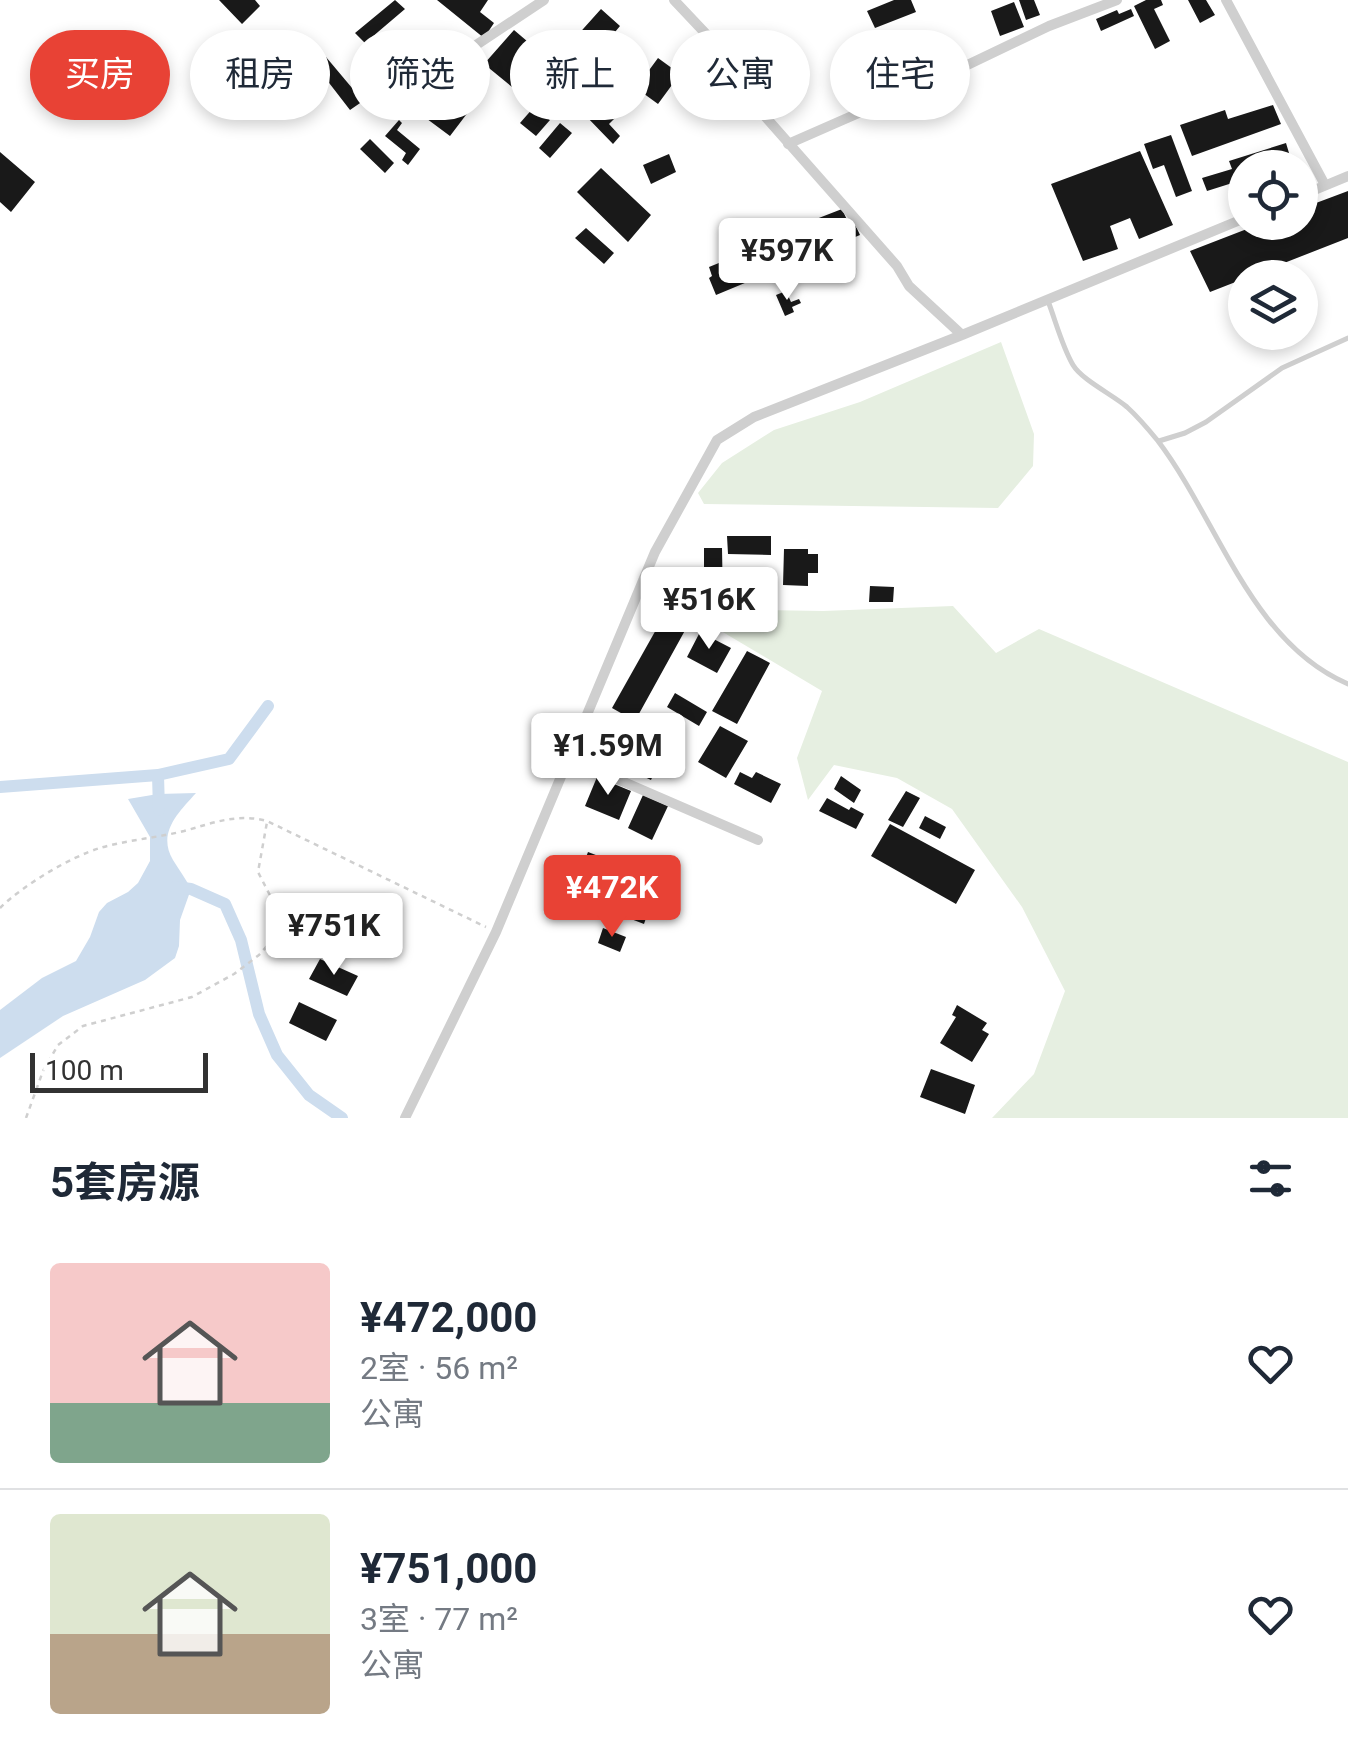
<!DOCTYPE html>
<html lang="zh">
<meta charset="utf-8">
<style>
:root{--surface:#fff;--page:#f2f2f3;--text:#1f2937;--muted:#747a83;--line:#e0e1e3;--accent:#e84235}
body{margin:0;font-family:Roboto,"Noto Sans SC",sans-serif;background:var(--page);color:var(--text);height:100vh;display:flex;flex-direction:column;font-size:38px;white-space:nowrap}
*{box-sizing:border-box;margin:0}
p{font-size:32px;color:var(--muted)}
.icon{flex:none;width:55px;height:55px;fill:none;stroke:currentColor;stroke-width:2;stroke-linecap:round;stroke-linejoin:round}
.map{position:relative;height:1118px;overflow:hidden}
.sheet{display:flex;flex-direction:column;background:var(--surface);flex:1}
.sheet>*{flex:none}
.top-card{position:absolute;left:30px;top:30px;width:1290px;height:90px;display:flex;gap:20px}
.controls{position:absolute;left:1228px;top:150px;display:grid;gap:20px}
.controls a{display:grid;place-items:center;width:90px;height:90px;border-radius:50%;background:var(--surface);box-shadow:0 5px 15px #0003;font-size:50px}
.scale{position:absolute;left:30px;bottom:25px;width:178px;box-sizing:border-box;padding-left:10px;border:5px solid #323232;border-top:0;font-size:28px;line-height:35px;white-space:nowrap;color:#323232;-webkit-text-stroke:8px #fff;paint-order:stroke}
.price{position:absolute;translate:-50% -85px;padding:0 22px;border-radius:10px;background:#fff;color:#222;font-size:32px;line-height:65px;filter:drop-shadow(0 2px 5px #0008)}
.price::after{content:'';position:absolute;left:50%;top:60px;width:30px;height:22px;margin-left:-15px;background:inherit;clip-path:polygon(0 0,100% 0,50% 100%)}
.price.current{background:var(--accent);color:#fff}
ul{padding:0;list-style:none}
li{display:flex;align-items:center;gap:30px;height:250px;padding:0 50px}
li+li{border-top:2px solid var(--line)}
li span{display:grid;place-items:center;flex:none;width:280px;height:200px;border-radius:10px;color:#555}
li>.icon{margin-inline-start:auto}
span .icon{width:120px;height:120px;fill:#fffc;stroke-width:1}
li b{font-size:42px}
h2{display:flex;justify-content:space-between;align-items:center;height:120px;padding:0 50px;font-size:42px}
.tag{padding:0 35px;border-radius:45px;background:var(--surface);box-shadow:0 5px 15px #0003;font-size:35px;line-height:90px}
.tag.current{background:var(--accent);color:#fff}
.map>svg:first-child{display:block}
.green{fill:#e6efe1}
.water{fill:#cdddee}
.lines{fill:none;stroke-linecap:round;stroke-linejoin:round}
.canal{stroke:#cdddee;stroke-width:12}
.building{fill:#191919}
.path{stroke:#cfcfcf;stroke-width:2.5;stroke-dasharray:5 5;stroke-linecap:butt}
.service{stroke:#cfcfcf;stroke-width:5}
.minor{stroke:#cfcfcf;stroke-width:10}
</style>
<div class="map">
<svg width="1348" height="1118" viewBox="0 0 1348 1118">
<rect width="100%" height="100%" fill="#fff"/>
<path class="green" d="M 1001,342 L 1034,434 L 1033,466 L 998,508 L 704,504 L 698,493 L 722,463 L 774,430 L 860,402 Z
M 953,606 L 996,653 L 1039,629 L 1348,762 L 1348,1118 L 992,1118 L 1034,1074 L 1065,991 L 1022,907 L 952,809 L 897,778 L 834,765 L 808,800 L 797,758 L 822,691 L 684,609 L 823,611 Z"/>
<path class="water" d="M 196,793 C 178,813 157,833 173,860 C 179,870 186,879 191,889 L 180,920 L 179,946 L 175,958 L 145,980 L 63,1016 L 0,1058 L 0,1010 L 42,978 L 76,961 L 90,937 L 99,912 L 107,903 L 128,892 L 138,883 L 150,861 L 150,837 L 128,799 L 158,794 Z"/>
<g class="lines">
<path class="canal" d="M 158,775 L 159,810
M 0,787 L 158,775 L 229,759 L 268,706
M 175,887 L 191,889 L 225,904 L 241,940 L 259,1014 L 277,1055 L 309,1095 L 342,1118"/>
</g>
<path class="building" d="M 219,0 L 255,0 L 260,6 L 242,24 Z
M 395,0 L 405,9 L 365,43 L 355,33 Z
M 437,0 L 488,0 L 480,12 L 494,23 L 484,38 Z
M 894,0 L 911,0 L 916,12 L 875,28 L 867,11 Z
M 1019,0 L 1034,0 L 1040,15 L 1026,20 Z
M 1146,0 L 1161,0 L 1163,5 L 1154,9 L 1170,41 L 1155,49 L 1134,6 Z
M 1188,0 L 1206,0 L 1215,15 L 1200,23 Z
M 1014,2 L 1024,27 L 1000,36 L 991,11 Z
M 601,9 L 620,26 L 596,55 L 575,38 Z
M 1131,9 L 1134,16 L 1101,31 L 1096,19 L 1117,10 L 1119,14 Z
M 514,30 L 541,53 L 512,87 L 484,64 Z
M 395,33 L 405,43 L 387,58 L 377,47 Z
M 431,40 L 439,51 L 405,74 L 397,63 Z
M 611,56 L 637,77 L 626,91 L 600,69 Z
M 326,57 L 363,101 L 350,110 L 316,66 Z
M 658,58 L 680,74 L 658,104 L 636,88 Z
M 437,81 L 472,107 L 450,136 L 415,110 Z
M 566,83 L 581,98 L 570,109 L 555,95 Z
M 601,97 L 611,106 L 619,97 L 628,105 L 609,124 L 620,136 L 613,144 L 584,114 Z
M 1273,105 L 1281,124 L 1192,156 L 1180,125 L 1225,110 L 1228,119 Z
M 534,107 L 550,120 L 536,136 L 520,123 Z
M 399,120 L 402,123 L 397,130 L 420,149 L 408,165 L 402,160 L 406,153 L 385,136 Z
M 560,123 L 572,133 L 550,158 L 539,148 Z
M 1171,135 L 1192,191 L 1176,197 L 1164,165 L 1153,169 L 1144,144 Z
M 370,139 L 394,163 L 385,173 L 360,149 Z
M 1286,143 L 1292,163 L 1278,168 L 1245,168 L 1245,179 L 1207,191 L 1202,178 L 1232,169 L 1229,161 Z
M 1140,151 L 1173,225 L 1139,239 L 1130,218 L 1110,226 L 1118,249 L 1083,261 L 1051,184 Z
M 0,152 L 35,182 L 11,212 L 0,202 Z
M 669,154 L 676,172 L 651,184 L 643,165 Z
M 601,168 L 651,215 L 628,242 L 577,192 Z
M 1348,191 L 1348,238 L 1210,292 L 1190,251 L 1265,222 L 1300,222 L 1300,209 Z
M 842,209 L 848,222 L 853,220 L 860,235 L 716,295 L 709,278 L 712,276 L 709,267 L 741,254 L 745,262 L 757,257 L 747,228 L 769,219 L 781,247 L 798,240 L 793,228 Z
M 586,228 L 614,253 L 604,264 L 575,238 Z
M 786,291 L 791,302 L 799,299 L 801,303 L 792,307 L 794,312 L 785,316 L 776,295 Z
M 727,536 L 771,536 L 771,555 L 728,554 Z
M 704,548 L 722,548 L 723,604 L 704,604 Z
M 784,549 L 808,549 L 808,554 L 818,554 L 818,573 L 808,573 L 808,586 L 783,585 Z
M 870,586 L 894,587 L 893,602 L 869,602 Z
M 666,612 L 688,625 L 635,721 L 612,708 Z
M 700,632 L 731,648 L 717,673 L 687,657 Z
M 747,651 L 770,663 L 737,724 L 712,711 Z
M 675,693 L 707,712 L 699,726 L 667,707 Z
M 720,726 L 748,741 L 726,778 L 698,762 Z
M 636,733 L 666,747 L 651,780 L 621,766 Z
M 740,772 L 752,778 L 756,772 L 781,784 L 771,803 L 734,784 Z
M 841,776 L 861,790 L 854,803 L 834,789 Z
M 597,777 L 631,791 L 619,820 L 585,806 Z
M 906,791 L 920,798 L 903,827 L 888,820 Z
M 643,795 L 668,806 L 652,840 L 628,828 Z
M 827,798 L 849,810 L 851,807 L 864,814 L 856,829 L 819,811 Z
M 925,816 L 946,827 L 940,839 L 919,828 Z
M 890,824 L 975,870 L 956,904 L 871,856 Z
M 588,852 L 648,875 L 641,896 L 652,900 L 644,924 L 571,896 Z
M 603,928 L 626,937 L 620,952 L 598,943 Z
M 320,959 L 358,976 L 347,996 L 309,979 Z
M 299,1002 L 337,1020 L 326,1041 L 289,1023 Z
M 957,1005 L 987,1023 L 982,1030 L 989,1034 L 972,1062 L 940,1043 L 956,1017 L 952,1015 Z
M 931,1069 L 975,1085 L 965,1114 L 920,1097 Z"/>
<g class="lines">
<path class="path" d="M 0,908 C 22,886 70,857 100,848 C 127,840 156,838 184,831 C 213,823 237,813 267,821 L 486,927
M 26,1118 L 43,1071 L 58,1045 L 83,1026 L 192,997 L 234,974 L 259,955 L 267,946 L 275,928 L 277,909 L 258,872 L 267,822"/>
<path class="service" d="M 1048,301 C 1056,322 1062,346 1073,365 C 1082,380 1113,395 1127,407 C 1138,417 1149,430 1158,441 C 1218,520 1251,643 1348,684
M 1159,441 L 1185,433 L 1206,422 L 1282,368 L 1348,338"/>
<path class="minor" d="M 674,0 L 707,35 L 731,74 L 762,113 L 897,266 L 909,286 L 962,335
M 1226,0 L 1325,185
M 423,77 L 443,67 L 544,0
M 788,144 L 959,69 L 1049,26 L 1117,0
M 1300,196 L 1348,176
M 570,760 L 617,779 L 758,840
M 405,1118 L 496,932 L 655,552 L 717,440 L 754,417 L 962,335 L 1245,218"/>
</g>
</svg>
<div class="controls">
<a><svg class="icon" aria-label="locate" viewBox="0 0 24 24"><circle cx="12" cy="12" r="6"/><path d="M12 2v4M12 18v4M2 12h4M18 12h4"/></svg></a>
<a><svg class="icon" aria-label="layers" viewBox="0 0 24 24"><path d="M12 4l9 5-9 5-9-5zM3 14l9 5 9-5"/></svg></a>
</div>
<div class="scale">100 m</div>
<b class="price" style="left:787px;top:303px">¥597K</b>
<b class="price" style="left:709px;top:652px">¥516K</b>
<b class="price" style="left:608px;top:798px">¥1.59M</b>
<b class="price current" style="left:612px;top:940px">¥472K</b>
<b class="price" style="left:334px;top:978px">¥751K</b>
<div class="top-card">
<a class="tag current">买房</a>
<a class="tag">租房</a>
<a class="tag">筛选</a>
<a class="tag">新上</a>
<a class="tag">公寓</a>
<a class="tag">住宅</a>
</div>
</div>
<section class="sheet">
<h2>5套房源<svg class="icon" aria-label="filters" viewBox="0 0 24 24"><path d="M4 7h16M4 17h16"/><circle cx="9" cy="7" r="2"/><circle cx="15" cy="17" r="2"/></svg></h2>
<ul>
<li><span style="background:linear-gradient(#f6c9c9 70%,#7fa58c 0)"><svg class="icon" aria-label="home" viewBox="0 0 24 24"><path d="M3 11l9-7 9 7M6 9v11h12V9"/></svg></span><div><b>¥472,000</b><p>2室 · 56 m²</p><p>公寓</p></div><svg class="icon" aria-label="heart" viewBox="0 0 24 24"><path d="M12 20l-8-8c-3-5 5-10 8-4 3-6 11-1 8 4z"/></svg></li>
<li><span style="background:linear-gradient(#dfe7d0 60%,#b9a48a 0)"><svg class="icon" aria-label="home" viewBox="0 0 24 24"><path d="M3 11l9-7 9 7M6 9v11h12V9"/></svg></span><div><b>¥751,000</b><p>3室 · 77 m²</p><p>公寓</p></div><svg class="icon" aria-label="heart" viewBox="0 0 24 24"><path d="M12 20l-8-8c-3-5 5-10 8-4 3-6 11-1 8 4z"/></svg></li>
</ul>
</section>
